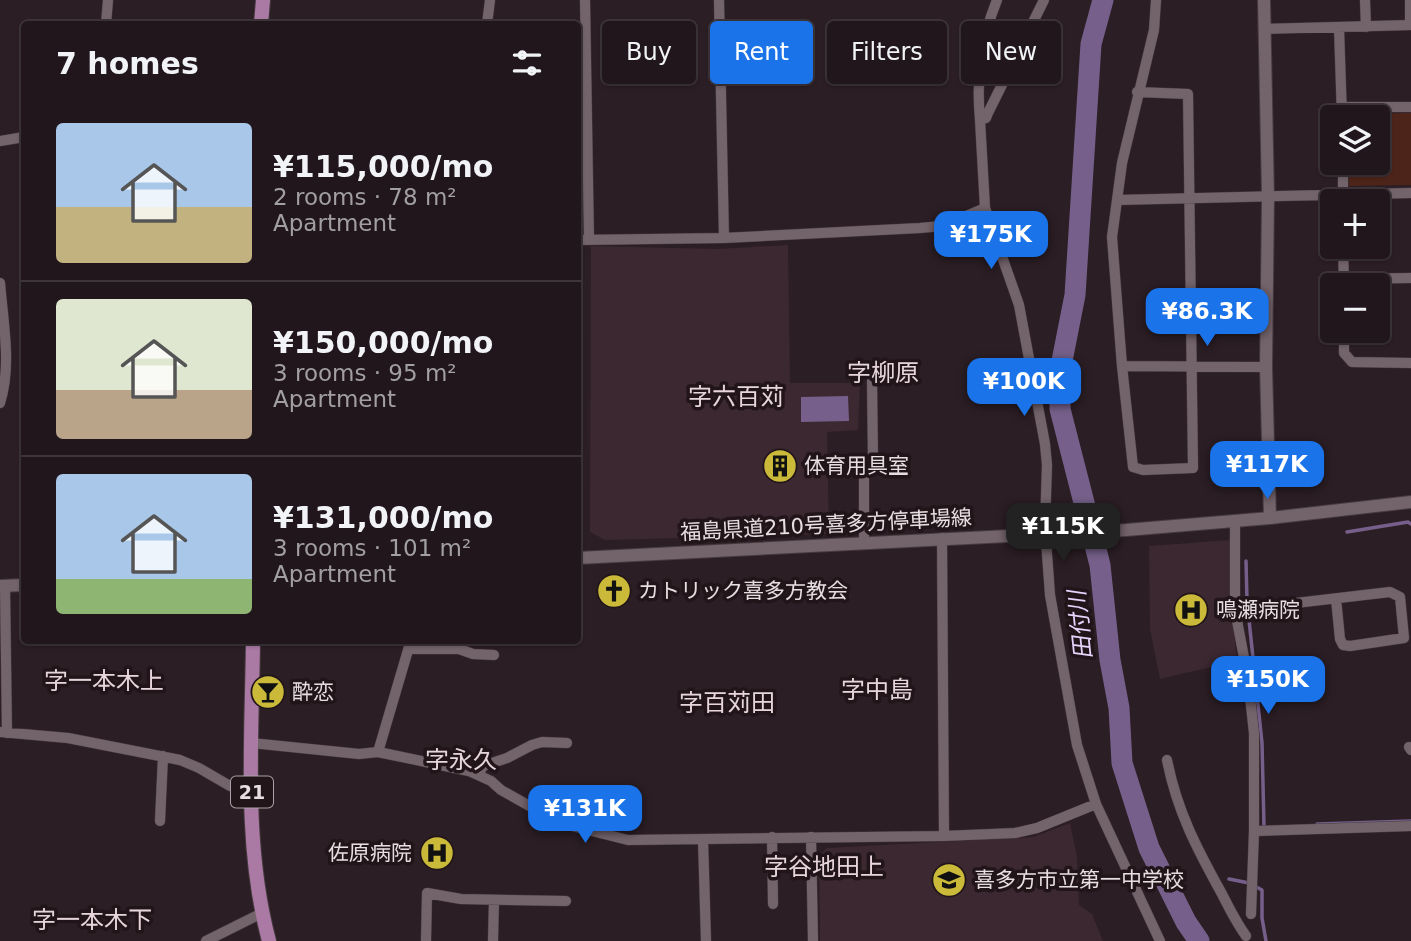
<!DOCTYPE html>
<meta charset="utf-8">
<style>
:root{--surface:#20161b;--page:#281f24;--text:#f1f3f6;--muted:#a29fa3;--line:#3d353a;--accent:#1a73e8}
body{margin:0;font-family:"DejaVu Sans","Noto Sans JP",sans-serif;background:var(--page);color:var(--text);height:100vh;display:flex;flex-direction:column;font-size:26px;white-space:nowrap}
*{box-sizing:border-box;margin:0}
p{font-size:23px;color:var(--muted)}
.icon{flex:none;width:38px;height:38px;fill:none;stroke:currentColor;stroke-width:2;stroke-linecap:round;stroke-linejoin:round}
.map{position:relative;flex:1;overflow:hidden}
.drawer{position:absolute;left:21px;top:21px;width:560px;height:623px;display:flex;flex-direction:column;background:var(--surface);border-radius:7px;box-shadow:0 2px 5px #0004,0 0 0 2px var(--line)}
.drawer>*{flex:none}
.top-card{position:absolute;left:602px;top:21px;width:665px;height:63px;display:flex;gap:14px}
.fabs{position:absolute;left:1320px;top:105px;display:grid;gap:14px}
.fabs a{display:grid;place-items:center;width:70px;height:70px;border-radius:7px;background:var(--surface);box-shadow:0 2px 5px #0004,0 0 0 2px var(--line);font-size:35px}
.price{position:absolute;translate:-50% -60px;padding:0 16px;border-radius:14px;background:var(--accent);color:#fff;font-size:23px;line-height:46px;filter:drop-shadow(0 2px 4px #0008)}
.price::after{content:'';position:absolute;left:50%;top:42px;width:21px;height:16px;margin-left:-10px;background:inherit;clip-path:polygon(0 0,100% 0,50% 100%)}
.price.selected{background:#222;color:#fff}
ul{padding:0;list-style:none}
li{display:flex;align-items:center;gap:21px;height:175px;padding:0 35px}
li+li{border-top:2px solid var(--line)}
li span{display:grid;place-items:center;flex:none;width:196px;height:140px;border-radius:7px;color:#555}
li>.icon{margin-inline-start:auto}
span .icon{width:84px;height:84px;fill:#fffc;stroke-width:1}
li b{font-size:30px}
h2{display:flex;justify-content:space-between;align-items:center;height:84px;padding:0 35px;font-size:30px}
.pill{padding:0 24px;border-radius:7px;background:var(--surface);box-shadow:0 2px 5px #0004,0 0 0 2px var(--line);font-size:24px;line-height:63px}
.pill.selected{background:var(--accent);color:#fff}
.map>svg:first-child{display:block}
.built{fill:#3b2830}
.green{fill:#4d241a}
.water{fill:#76608b}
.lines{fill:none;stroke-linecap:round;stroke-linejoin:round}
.stream{stroke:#76608b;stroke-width:3.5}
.river{stroke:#76608b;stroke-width:21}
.minor-casing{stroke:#463b40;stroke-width:11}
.tertiary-casing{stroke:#463b40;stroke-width:14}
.secondary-casing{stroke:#463b40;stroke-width:14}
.primary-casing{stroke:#463b40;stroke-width:16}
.minor{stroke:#73636a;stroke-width:10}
.tertiary{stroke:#73636a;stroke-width:12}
.secondary{stroke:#73636a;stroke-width:12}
.primary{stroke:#aa7aa4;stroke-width:14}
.labels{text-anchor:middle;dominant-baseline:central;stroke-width:7;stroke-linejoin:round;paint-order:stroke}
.shield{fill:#21151a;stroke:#aca2a5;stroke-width:2}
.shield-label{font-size:19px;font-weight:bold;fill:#e7dee1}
.poi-label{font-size:21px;fill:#e7dee1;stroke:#21151a;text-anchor:start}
.street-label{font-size:21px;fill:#e7dee1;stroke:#21151a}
.water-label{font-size:23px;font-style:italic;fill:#e8d3fd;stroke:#21151a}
.quarter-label{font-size:24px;fill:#e7d5dc;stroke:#21151a}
</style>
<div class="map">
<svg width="1411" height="941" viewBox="0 0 1411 941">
<rect width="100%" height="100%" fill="#2b1e24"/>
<path class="built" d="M 788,245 L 790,383 L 860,383 L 858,430 L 827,432 L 829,534 L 605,540 L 590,532 L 591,246 L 718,249 Z
M 1231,540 L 1230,590 L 1237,661 L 1160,679 L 1150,629 L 1149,546 Z
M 1070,823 L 1077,856 L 1079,905 L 1092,914 L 1103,941 L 820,941 L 819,855 L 827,848 L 1033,837 Z"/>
<path class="green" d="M 1411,113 L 1411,185 L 1349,186 L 1349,163 L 1377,163 L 1377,117 L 1348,117 L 1348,114 Z"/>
<path class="water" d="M 848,396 L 849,421 L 801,422 L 801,397 Z"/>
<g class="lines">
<path class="stream" d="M 1347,532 L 1408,522 L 1411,524
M 1246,561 L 1247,601 L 1262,743 L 1264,826
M 1317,824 L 1411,821
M 1229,879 L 1249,883 L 1262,890 L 1262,918 L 1266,941"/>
<path class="river" d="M 1103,0 L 1091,44 L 1075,295 L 1060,371 L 1060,409 L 1100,565 L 1110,660 L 1119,708 L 1122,763 L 1149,848 L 1186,922 L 1199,941"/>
<g class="minor-casing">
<path id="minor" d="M 585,0 L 589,240
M 719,0 L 724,238
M 1044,0 L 988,113 L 986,118 L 980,120 L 985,208 L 1019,305 L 1045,444 L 1047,465 L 1045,527 L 1050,595 L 1077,745 L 1096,804 L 1160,941
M 1156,0 L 1154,30 L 1122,163 L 1112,237 L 1122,366 L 1266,367
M 1365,0 L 1366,27
M 1410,0 L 1410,25
M 106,24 L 108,0
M 487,24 L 490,0
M 1339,28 L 1342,117
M 1265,29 L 1411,25
M 720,32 L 755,31
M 1342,107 L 1411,107
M 980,120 C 976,77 981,40 997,0
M 0,141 L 24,137
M 1343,163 L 1343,201
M 1117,200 L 1411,193
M 578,240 L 724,238 L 920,228 L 942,226 L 985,208
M 1343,247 L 1344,285
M 1344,279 L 1411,278
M 0,283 C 3,322 12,365 0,403
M 1344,331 L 1344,353 L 1352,362 L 1411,363
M 1122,366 L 1133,467 L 1143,470 L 1193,468 L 1188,94 L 1137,92
M 1235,520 L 1235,610 L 1248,679 L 1254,733 L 1254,831 L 1251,914
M 942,538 L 944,836
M 864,542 L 864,473 L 873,460 L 872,381
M 5,586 L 7,733
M 1235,610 L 1390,592 L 1400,597 L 1404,638 L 1350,646 L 1343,645 L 1340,639 L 1336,599
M 409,649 L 459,649 L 473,654 L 494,655
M 0,732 L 68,738 L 180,760 L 199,768 L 230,786 L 252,790
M 252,743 L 359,754 L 378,752 L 469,771 L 491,781 L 501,790 L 560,823 L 628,840 L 944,836 L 1015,833 L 1037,828 L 1096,804
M 1409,747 L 1411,750
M 378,752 L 411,640
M 1167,760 C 1177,811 1197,849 1222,894 C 1229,908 1236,922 1246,936
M 478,775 L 483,766 L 507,758 L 532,745 L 542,742 L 567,743
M 160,821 L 163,756
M 1254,831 L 1411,826
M 772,837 L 773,904
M 811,837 L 813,941
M 703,839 L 706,941
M 206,941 L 262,913
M 426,941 L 427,893 L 461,899 L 566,901
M 493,941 L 494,900"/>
</g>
<g class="tertiary-casing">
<path id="tertiary" d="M 1264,0 L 1268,197 L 1266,367 L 1270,518"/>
</g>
<g class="secondary-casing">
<path id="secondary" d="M 578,558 L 1126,530 L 1270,518 L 1411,502
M 0,586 L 24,585"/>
</g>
<g class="primary-casing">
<path id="primary" d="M 261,24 L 263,0
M 253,640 C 252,740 243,844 269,941"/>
</g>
<use href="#minor" class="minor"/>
<use href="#tertiary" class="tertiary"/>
<use href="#secondary" class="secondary"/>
<use href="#primary" class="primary"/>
</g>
<defs>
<g id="building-disc" transform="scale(1.75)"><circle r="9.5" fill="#cbba39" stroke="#21151a"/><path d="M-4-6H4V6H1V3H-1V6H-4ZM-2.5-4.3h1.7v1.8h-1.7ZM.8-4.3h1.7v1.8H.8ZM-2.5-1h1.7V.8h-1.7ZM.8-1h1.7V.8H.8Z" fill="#111"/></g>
<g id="church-disc" transform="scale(1.75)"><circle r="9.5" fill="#cbba39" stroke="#21151a"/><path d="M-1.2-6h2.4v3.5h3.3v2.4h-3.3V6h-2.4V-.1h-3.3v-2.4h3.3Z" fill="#111"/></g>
<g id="hospital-disc" transform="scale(1.75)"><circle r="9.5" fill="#cbba39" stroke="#21151a"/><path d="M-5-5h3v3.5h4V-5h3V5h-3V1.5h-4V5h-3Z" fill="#111"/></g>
<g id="bar-disc" transform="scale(1.75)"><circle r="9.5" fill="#cbba39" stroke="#21151a"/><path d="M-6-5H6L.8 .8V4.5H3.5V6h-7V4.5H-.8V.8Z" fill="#111"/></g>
<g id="school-disc" transform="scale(1.75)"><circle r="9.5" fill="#cbba39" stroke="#21151a"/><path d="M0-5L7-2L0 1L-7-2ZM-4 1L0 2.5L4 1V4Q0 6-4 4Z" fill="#111"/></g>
</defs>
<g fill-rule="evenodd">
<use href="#building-disc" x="780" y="466"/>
<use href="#church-disc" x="614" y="591"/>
<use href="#hospital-disc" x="1191" y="610"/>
<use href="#bar-disc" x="268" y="692"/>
<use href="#hospital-disc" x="437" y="853"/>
<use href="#school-disc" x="949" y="880"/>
</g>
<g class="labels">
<rect class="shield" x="231" y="776.5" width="42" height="31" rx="5"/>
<g class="shield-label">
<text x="252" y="792">21</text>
</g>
<g class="poi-label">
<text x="804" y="466">体育用具室</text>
<text x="638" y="591">カトリック喜多方教会</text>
<text x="1216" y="610">鳴瀬病院</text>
<text x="292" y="692">酔恋</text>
<text x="412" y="853" text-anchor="end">佐原病院</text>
<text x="974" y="880">喜多方市立第一中学校</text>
</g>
<g class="street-label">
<text transform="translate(826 525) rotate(-3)">福島県道210号喜多方停車場線</text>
</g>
<g class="water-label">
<text transform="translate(1080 625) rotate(-96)">田付川</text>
</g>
<g class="quarter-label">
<text x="883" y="373">字柳原</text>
<text x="736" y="397">字六百苅</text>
<text x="104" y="681">字一本木上</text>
<text x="877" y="690">字中島</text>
<text x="727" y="703">字百苅田</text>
<text x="461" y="760">字永久</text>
<text x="824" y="867">字谷地田上</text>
<text x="92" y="920">字一本木下</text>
</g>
</g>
</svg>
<div class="fabs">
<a><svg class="icon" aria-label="layers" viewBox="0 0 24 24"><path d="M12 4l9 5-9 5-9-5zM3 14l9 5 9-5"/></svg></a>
<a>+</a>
<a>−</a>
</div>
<b class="price" style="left:991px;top:271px">¥175K</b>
<b class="price" style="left:1207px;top:348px">¥86.3K</b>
<b class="price" style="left:1024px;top:418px">¥100K</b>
<b class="price" style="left:1267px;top:501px">¥117K</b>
<b class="price selected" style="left:1063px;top:563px">¥115K</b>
<b class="price" style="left:1268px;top:716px">¥150K</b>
<b class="price" style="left:585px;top:845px">¥131K</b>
<div class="top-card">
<a class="pill">Buy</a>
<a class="pill selected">Rent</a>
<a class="pill">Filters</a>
<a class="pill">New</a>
</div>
<section class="drawer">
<h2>7 homes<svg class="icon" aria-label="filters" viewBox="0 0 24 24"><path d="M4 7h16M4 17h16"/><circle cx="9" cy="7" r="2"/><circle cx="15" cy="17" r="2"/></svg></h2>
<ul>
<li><span style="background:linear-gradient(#a9c7e8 60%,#c2b280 0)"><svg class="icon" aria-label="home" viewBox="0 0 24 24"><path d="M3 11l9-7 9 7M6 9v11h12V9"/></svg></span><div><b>¥115,000/mo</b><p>2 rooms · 78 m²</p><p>Apartment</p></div></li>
<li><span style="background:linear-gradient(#dfe7d0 65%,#b9a48a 0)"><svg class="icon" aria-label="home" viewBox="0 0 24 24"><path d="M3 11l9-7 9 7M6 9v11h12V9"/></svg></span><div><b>¥150,000/mo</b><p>3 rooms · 95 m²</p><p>Apartment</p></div></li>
<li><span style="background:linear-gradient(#a9c7e8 75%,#8fb573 0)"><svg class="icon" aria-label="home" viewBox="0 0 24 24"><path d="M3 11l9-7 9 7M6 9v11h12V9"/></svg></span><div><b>¥131,000/mo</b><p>3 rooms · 101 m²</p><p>Apartment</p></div></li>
</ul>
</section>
</div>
